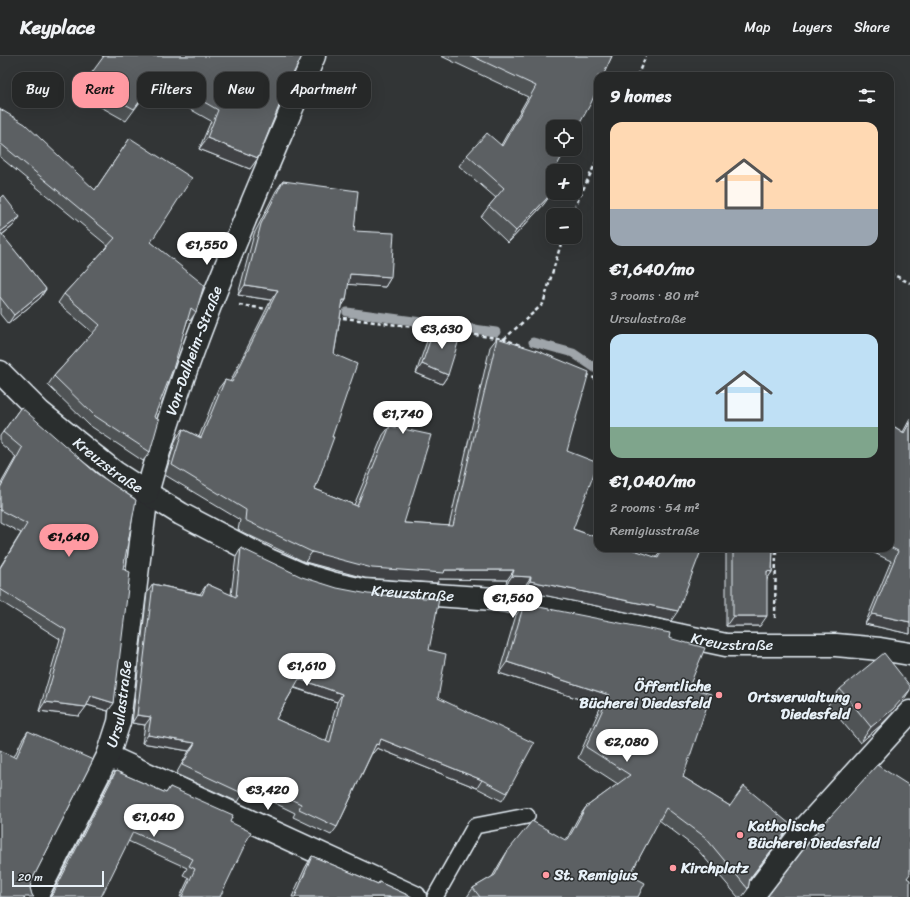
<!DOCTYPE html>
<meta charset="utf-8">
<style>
:root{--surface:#262828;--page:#2e3030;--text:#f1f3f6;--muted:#a4a6a8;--line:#424445;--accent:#ff9aa2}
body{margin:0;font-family:Sriracha,sans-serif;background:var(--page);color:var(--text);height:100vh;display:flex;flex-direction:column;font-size:15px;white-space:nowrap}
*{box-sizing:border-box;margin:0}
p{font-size:13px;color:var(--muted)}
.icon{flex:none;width:22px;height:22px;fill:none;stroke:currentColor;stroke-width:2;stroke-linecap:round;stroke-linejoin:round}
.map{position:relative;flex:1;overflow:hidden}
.details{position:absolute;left:594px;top:16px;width:300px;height:480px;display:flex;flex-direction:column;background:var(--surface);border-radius:12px;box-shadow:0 4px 16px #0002,0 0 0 1px var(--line)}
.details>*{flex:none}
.hud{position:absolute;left:12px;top:16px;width:380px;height:36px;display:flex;gap:8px}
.tools{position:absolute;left:546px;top:64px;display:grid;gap:8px}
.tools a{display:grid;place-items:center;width:36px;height:36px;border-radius:8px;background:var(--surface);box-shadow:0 4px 16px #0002,0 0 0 1px var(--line);font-size:20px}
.scale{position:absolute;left:12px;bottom:10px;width:92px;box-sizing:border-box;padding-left:4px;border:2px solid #e8f1f8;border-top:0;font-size:11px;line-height:14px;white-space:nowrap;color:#e8f1f8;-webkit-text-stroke:3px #2a2d2e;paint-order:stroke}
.price{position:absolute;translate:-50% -34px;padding:0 9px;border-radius:14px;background:#fff;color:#222;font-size:13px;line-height:26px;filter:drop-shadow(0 1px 2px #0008)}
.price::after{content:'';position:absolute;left:50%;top:24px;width:12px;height:9px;margin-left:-6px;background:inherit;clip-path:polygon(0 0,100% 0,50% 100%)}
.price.current{background:var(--accent);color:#111}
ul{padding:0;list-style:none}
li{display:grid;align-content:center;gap:8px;height:212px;padding:0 16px}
li span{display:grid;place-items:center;height:124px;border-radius:12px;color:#555}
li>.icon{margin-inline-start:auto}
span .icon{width:72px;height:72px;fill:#fffc;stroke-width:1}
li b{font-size:17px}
h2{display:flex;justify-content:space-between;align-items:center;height:48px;padding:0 16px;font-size:17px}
.pill{padding:0 14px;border-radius:12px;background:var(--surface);box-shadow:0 4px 16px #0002,0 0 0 1px var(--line);font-size:14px;line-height:36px}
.pill.current{background:var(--accent);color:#111}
header{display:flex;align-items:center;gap:24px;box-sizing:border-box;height:56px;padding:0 20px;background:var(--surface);border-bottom:1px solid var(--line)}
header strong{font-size:19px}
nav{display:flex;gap:22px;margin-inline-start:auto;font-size:14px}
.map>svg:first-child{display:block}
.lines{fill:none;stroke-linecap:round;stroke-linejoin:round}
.stream{stroke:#9fa5aa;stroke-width:9}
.service-casing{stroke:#e8f1f8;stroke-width:18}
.minor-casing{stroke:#e8f1f8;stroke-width:25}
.tertiary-casing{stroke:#e8f1f8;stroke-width:25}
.path{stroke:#e8f1f8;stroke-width:2.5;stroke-dasharray:4 3;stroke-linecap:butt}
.service{stroke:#2a2d2e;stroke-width:15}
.minor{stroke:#2a2d2e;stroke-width:22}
.tertiary{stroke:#2a2d2e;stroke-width:22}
.wall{fill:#4f5355;stroke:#e8f1f8;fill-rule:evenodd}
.shaded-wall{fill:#404345;stroke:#e8f1f8}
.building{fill:#5c6063;stroke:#e8f1f8;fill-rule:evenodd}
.poi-dot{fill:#ff9aa2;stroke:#2a2d2e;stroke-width:1.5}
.labels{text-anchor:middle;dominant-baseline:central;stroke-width:3;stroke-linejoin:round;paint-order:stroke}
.street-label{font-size:15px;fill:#e8f1f8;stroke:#2a2d2e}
.poi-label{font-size:15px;font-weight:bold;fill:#e8f1f8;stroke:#2a2d2e;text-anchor:start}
</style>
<header>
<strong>Keyplace</strong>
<nav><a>Map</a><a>Layers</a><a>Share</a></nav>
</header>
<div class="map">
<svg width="910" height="841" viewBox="0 0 910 841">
<rect width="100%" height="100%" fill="#323536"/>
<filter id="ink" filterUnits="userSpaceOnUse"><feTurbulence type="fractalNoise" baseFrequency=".025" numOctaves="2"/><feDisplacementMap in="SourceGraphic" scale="8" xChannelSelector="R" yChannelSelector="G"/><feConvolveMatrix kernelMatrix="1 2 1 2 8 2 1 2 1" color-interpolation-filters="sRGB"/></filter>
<g filter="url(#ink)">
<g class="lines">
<path class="stream" d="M 347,256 L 496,276
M 533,286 L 573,297 L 598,314"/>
<g class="service-casing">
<path id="service" d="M 435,841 L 475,770 L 527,760"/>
</g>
<g class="minor-casing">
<g id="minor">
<path d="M 108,700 L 415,841"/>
<path id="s1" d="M 36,841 L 108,700 L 119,666 L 147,437"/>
<path d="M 752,841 L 804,773 L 910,656"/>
</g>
</g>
<g class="tertiary-casing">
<g id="tertiary">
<path id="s2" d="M 0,316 L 40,356 L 77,386 L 116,417 L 147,437 L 181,458 L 269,504 L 301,518 L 335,528 L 363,534 L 494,543 L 542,550 L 726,589 L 836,589 L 880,593 L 910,598"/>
<path id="s3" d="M 147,437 C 188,286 254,144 314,0"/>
</g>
</g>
<path class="path" d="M 637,20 L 646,0
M 571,159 L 598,102
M 890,217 L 910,227
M 239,249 L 268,253
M 336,261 L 437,274
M 454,276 L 504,283 L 525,291
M 504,283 L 543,248 L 563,181
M 586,318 L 598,324
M 775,562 L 776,492"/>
<use href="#service" class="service"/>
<use href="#minor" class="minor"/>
<use href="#tertiary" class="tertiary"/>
</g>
<path class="wall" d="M 102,0 L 302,0 L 250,113 L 199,93 L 211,65 L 151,31 L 126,65 L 78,38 L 104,1 Z
M 441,0 L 612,0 L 546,131 L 544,148 L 508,187 L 481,161 L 489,150 L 496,142 L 459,110 L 467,99 L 501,89 L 528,41 Z
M 0,53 L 95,134 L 130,82 L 151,186 L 196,256 L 190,265 L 188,263 L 154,361 L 150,396 L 143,405 L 89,369 L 48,329 L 54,320 L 93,277 L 58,247 L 64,238 L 108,190 L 0,101 Z
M 283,125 L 354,175 L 391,221 L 385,231 L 348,228 L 346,244 L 342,250 L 334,298 L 332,381 L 315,433 L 354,449 L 383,379 L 390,370 L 404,467 L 449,470 L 490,291 L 497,282 L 567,395 L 573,473 L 656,502 L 662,492 L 702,492 L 671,565 L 523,535 L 524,531 L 505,530 L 507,524 L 439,523 L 437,527 L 365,522 L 305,506 L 238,474 L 240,464 L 165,419 L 176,383 L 183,373 L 199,381 L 218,333 L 225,324 L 230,326 L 271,244 L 238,239 L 254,178 L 276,135 Z
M 0,142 L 13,170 L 2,179 L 46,233 L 40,242 L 8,268 L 0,258 Z
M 434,273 L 448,319 L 442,328 L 416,317 L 428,282 Z
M 21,351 L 123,513 L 114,647 L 108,655 L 87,649 L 79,660 L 39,655 L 60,583 L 0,545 L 0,511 L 21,477 L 0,466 L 0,429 L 16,401 L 0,387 L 0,380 Z
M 910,363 L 910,578 L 865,568 L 891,505 L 864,492 L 890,492 L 890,368 L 903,376 Z
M 241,492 L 429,594 L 438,642 L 507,737 L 502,745 L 477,732 L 377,692 L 373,697 L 372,697 L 337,771 L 331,779 L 293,761 L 295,757 L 246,733 L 238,746 L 176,718 L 189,695 L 142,687 L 145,669 L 132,667 L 147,537 L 153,528 L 200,538 L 207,528 L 231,539 L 236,501 ZM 294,632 L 337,646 L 326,686 L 276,663 Z
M 726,492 L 773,492 L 772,516 L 767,523 L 760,570 L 726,570 Z
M 524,548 L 669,582 L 689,631 L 683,721 L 730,750 L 783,780 L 750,823 L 748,833 L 742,841 L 738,841 L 697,793 L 659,764 L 630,819 L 638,841 L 467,841 L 473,832 L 492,821 L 500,807 L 507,796 L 566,784 L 578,762 L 586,751 L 618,728 L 578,702 L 601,650 L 499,617 L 516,559 Z
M 840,633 L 901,648 L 881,669 L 860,687 L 828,649 Z
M 28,675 L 31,826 L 30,832 L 32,839 L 0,841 L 14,701 L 22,684 Z
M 116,715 L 166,737 L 170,731 L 230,766 L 220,841 L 180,841 L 189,822 L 183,819 L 187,812 L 128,785 L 50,841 L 110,724 Z
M 312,800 L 378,828 L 379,826 L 412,841 L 292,841 L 305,812 Z"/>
<path class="shaded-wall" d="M 207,82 L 258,102 L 250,113 L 199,93 Z
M 552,137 L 544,148 L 508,187 L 516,175 Z
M 20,161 L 13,170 L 0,180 L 0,176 Z
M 350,218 L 391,221 L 385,231 L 343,228 Z
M 245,229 L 278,234 L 271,244 L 238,239 Z
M 46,233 L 40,242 L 8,268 L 14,259 Z
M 343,244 L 346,244 L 339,254 Z
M 422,308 L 448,319 L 442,328 L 416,317 Z
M 312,496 L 445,514 L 514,514 L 507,524 L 439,523 L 437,527 L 365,522 L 305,506 Z
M 767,515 L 772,516 L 765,526 Z
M 512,520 L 531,521 L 524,531 L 505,530 Z
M 530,525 L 678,555 L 671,565 L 523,535 Z
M 872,558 L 910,566 L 910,578 L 865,568 Z
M 733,560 L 767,560 L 760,570 L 726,570 Z
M 507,606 L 609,639 L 601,650 L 499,617 Z
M 299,623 L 342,638 L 337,646 L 293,631 Z
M 910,634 L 901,648 L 881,669 L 860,687 L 871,671 Z
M 91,640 L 114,647 L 108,655 L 84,648 Z
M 45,646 L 86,651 L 79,660 L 39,655 Z
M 137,659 L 151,661 L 145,669 L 132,667 Z
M 148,679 L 195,687 L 189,695 L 142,687 Z
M 381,683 L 482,724 L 477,732 L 377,692 L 373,697 L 370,696 Z
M 791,769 L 783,780 L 745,830 L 750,822 Z"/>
<path class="building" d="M 104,0 L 302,0 L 288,28 L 258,102 L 207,82 L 218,54 L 159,20 L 134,53 L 85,26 Z
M 472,0 L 612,0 L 603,20 L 598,20 L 598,31 L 591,47 L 575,76 L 575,71 L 553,71 L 553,93 L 566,93 L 554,115 L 553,115 L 553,117 L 546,131 L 552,137 L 516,175 L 489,150 L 504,132 L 467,99 L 487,77 L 502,90 L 536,30 Z
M 0,53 L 25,68 L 95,134 L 130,82 L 192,122 L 151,186 L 204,229 L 196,256 L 191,252 L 173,313 L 154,361 L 159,364 L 150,396 L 95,360 L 54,320 L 100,269 L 64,238 L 115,182 L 0,87 Z
M 283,125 L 358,135 L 354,175 L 394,177 L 391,221 L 350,218 L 346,244 L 343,244 L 334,298 L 357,308 L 332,381 L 334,381 L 315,433 L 357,450 L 390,370 L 431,379 L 404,467 L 453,470 L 497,282 L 538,295 L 589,316 L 567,395 L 598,407 L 573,473 L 598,482 L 598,492 L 628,492 L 658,502 L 663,492 L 702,492 L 678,555 L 530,525 L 531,521 L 512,520 L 514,514 L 445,514 L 444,517 L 372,512 L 312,496 L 245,464 L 246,454 L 172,409 L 183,373 L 201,382 L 225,324 L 232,326 L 278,234 L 245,229 L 261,168 Z
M 3,139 L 20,161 L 0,176 L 0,142 Z
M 0,176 L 46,233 L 14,259 L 0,241 Z
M 434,273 L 461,277 L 448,319 L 422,308 Z
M 21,351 L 96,417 L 136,444 L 123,513 L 130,516 L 114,647 L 91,640 L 86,651 L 45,646 L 66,574 L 0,533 L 0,512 L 27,468 L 0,454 L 0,432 L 22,392 L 3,376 Z
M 910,366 L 910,566 L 872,558 L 898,495 L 890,491 L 890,368 L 904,377 Z
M 241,492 L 302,521 L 337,532 L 368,538 L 439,543 L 429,594 L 446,598 L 438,642 L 534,687 L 507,737 L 482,724 L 381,683 L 379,689 L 376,688 L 337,771 L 299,753 L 301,748 L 250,724 L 244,738 L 182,709 L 195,687 L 148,679 L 151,661 L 137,659 L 153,528 L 202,539 L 207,528 L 236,541 ZM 299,623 L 342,638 L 330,687 L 276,663 Z
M 733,492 L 773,492 L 772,516 L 767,515 L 767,560 L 733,560 Z
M 524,548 L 670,577 L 669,582 L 705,592 L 689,631 L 711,638 L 683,721 L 730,750 L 744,730 L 791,769 L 750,822 L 748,833 L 705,781 L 666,752 L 630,819 L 645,827 L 638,841 L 480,841 L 473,832 L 495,819 L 507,796 L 532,765 L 567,785 L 586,751 L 630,719 L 586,691 L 609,639 L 507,606 Z
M 884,597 L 910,630 L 910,634 L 893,653 L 871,671 L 840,633 Z
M 28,675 L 93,704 L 31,826 L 30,832 L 32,839 L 34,841 L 0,841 L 0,694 L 16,702 Z
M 877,709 L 910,730 L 910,818 L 907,822 L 910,824 L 910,841 L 766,841 L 768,840 L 820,772 Z
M 116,715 L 166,737 L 170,731 L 233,759 L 230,766 L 251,776 L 220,841 L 182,841 L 195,813 L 189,810 L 193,803 L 133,776 L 101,841 L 50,841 L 53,838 Z
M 312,800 L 378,828 L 379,826 L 412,841 L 295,841 Z"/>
</g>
<g class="poi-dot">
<circle cx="719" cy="639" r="4"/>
<circle cx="858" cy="650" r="4"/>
<circle cx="740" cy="779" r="4"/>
<circle cx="673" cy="812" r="4"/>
<circle cx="546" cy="819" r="4"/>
</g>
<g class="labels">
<g class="street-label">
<text stroke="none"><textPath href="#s3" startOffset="150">Von-Dalheim-Straße</textPath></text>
<text stroke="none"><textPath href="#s2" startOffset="143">Kreuzstraße</textPath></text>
<text stroke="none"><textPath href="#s2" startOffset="479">Kreuzstraße</textPath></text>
<text stroke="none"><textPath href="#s2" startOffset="803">Kreuzstraße</textPath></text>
<text stroke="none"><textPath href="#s1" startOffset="212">Ursulastraße</textPath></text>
</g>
<g class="poi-label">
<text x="711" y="630" text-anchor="end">Öffentliche<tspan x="711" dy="17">Bücherei Diedesfeld</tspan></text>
<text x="850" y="641" text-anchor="end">Ortsverwaltung<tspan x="850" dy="17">Diedesfeld</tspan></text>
<text x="748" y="770">Katholische<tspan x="748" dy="17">Bücherei Diedesfeld</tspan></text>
<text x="681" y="812">Kirchplatz</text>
<text x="554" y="819">St. Remigius</text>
</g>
</g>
</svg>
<div class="tools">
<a><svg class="icon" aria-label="locate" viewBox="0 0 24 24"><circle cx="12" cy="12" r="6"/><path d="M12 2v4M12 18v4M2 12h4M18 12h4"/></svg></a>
<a>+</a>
<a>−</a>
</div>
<div class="scale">20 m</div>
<b class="price" style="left:207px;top:210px">€1,550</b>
<b class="price" style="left:442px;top:294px">€3,630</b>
<b class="price" style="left:403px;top:379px">€1,740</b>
<b class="price current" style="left:69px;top:502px">€1,640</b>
<b class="price" style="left:513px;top:563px">€1,560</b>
<b class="price" style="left:307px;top:631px">€1,610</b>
<b class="price" style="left:627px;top:707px">€2,080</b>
<b class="price" style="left:268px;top:755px">€3,420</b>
<b class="price" style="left:154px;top:782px">€1,040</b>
<div class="hud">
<a class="pill">Buy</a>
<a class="pill current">Rent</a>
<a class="pill">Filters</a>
<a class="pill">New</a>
<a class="pill">Apartment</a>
</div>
<section class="details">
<h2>9 homes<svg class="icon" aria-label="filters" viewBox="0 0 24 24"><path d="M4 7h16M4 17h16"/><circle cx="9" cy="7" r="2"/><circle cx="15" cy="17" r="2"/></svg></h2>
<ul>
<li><span style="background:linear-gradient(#ffd9b3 70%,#9aa5b1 0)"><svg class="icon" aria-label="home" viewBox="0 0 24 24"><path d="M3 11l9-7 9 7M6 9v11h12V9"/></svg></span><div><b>€1,640/mo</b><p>3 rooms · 80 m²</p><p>Ursulastraße</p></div></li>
<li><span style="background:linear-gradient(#bfe0f5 75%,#7fa58c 0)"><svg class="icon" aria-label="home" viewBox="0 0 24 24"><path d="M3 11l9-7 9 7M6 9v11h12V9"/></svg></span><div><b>€1,040/mo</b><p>2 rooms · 54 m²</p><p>Remigiusstraße</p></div></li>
</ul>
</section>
</div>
